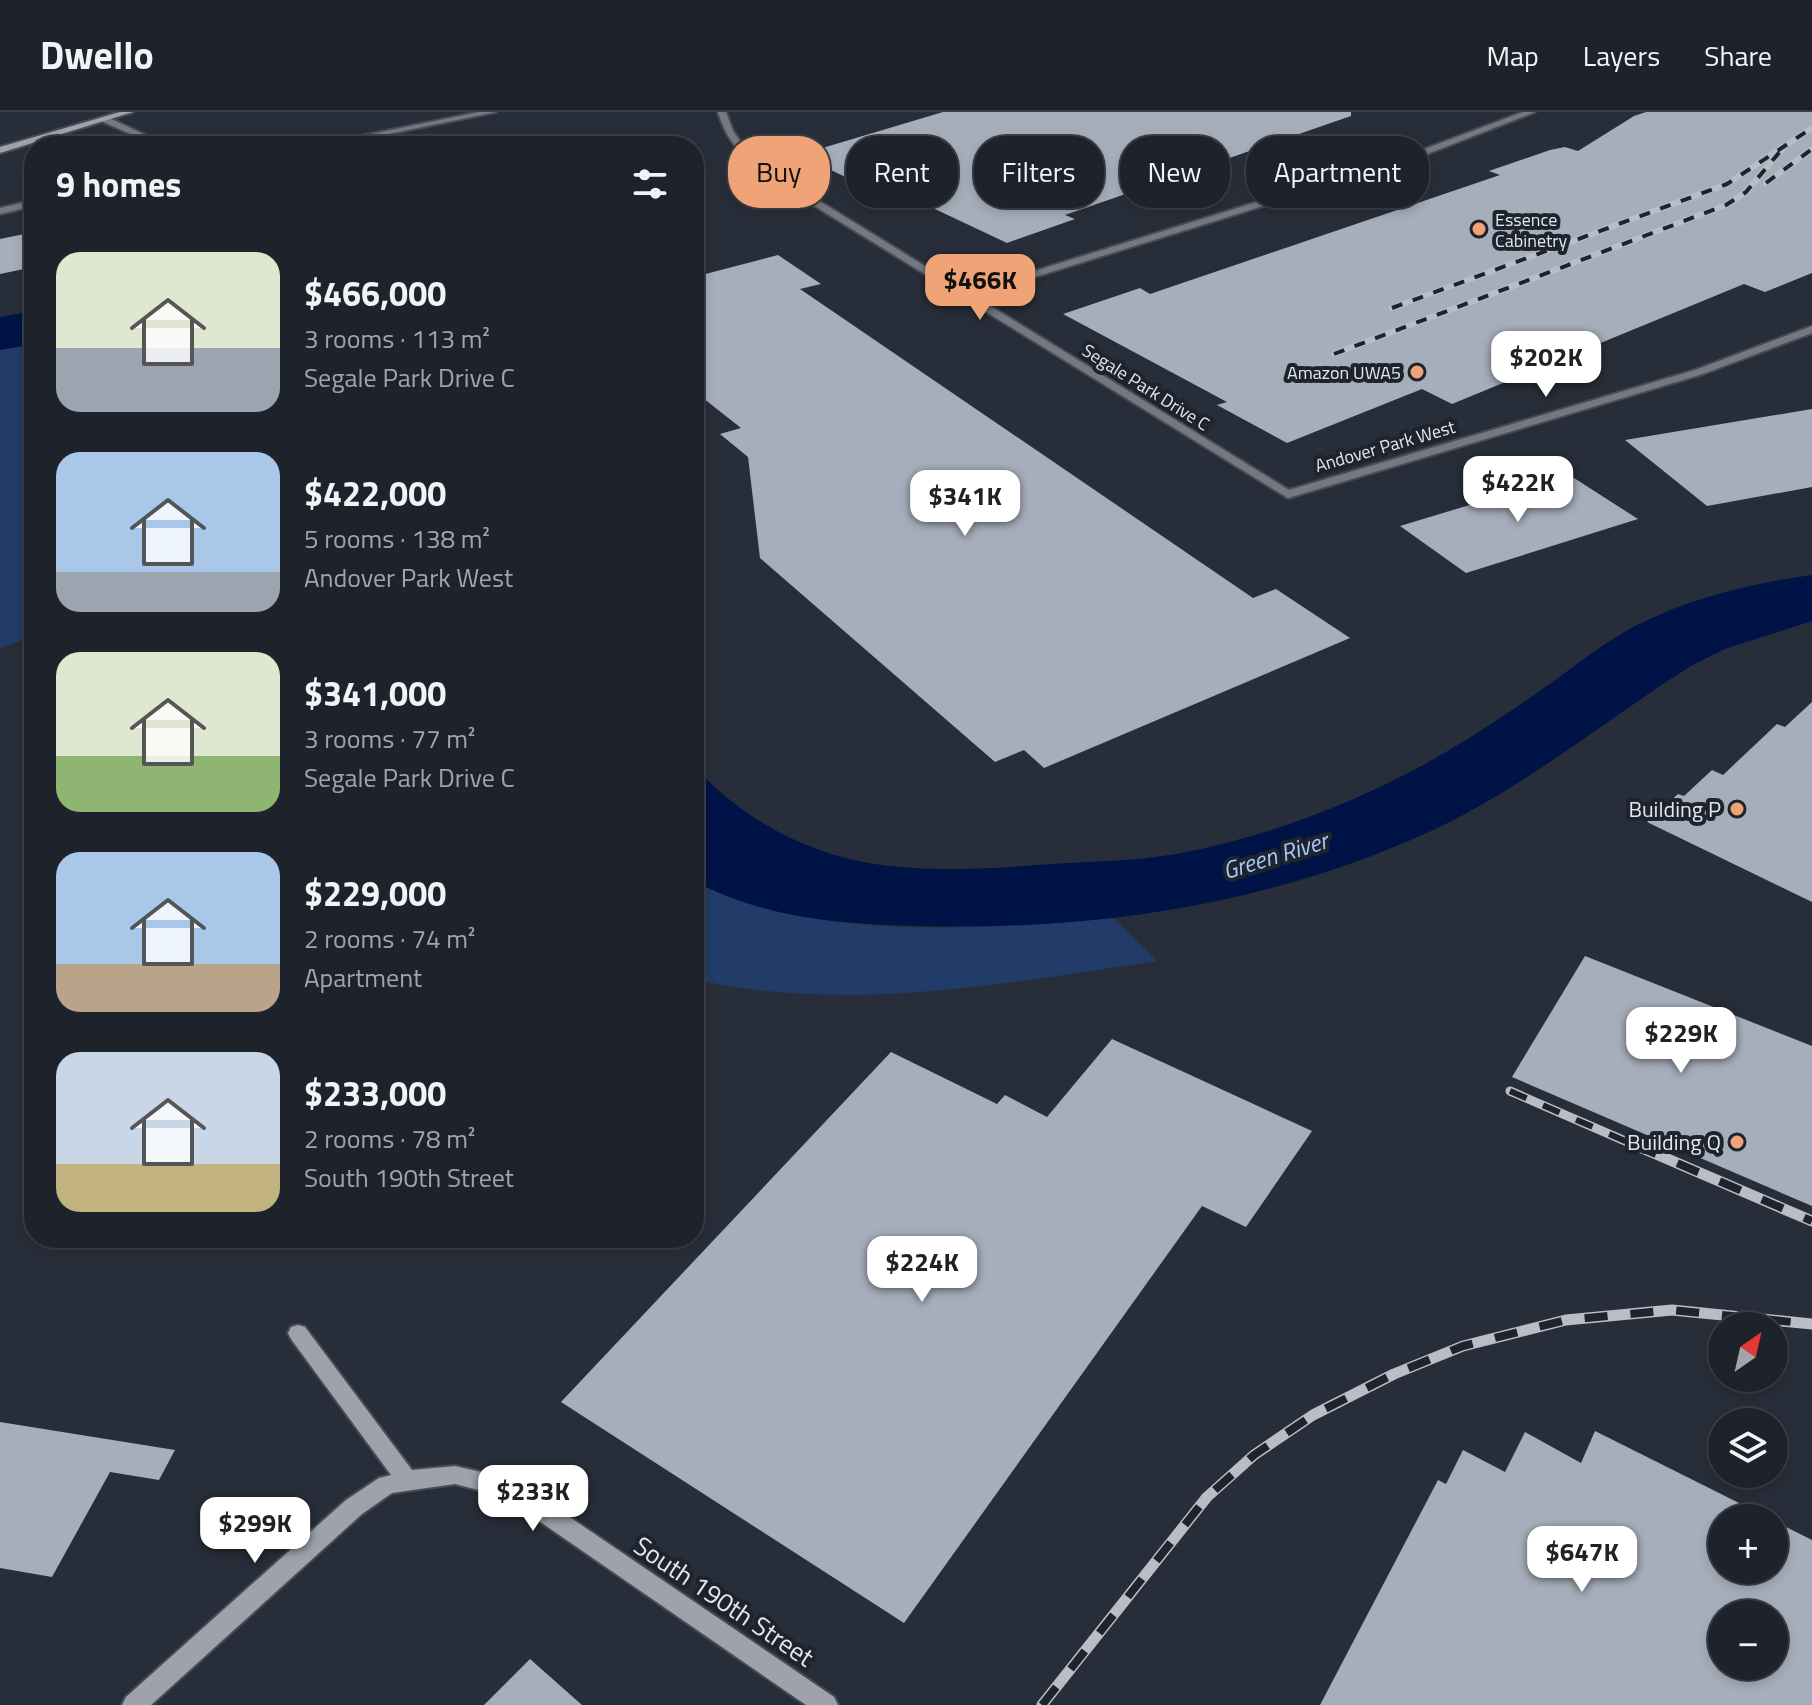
<!DOCTYPE html>
<meta charset="utf-8">
<style>
:root{--surface:#1e222b;--page:#262a33;--text:#f1f3f6;--muted:#a1a4a9;--line:#3c3f47;--accent:#efa377}
body{margin:0;font-family:"Titillium Web",sans-serif;background:var(--page);color:var(--text);height:100vh;display:flex;flex-direction:column;font-size:30px;white-space:nowrap}
*{box-sizing:border-box;margin:0}
p{font-size:26px;color:var(--muted)}
.icon{flex:none;width:44px;height:44px;fill:none;stroke:currentColor;stroke-width:2;stroke-linecap:round;stroke-linejoin:round}
.map{position:relative;flex:1;overflow:hidden}
.sheet{position:absolute;left:24px;top:24px;width:680px;height:1112px;display:flex;flex-direction:column;background:var(--surface);border-radius:32px;box-shadow:0 4px 12px #0003,0 0 0 2px var(--line)}
.sheet>*{flex:none}
.top-card{position:absolute;left:728px;top:24px;width:760px;height:72px;display:flex;gap:16px}
.needle{width:52px;rotate:34deg}
.controls{position:absolute;left:1708px;top:1200px;display:grid;gap:16px}
.controls a{display:grid;place-items:center;width:80px;height:80px;border-radius:50%;background:var(--surface);box-shadow:0 4px 12px #0003,0 0 0 2px var(--line);font-size:40px}
.price{position:absolute;translate:-50% -68px;padding:0 18px;border-radius:16px;background:#fff;color:#222;font-size:26px;line-height:52px;filter:drop-shadow(0 2px 4px #0008)}
.price::after{content:'';position:absolute;left:50%;top:48px;width:24px;height:18px;margin-left:-12px;background:inherit;clip-path:polygon(0 0,100% 0,50% 100%)}
.price.current{background:var(--accent);color:#111}
ul{padding:0;list-style:none}
li{display:flex;align-items:center;gap:24px;height:200px;padding:0 32px}
li span{display:grid;place-items:center;flex:none;width:224px;height:160px;border-radius:24px;color:#555}
li>.icon{margin-inline-start:auto}
span .icon{width:96px;height:96px;fill:#fffc;stroke-width:1}
li b{font-size:34px}
h2{display:flex;justify-content:space-between;align-items:center;height:96px;padding:0 32px;font-size:34px}
.chip{padding:0 28px;border-radius:32px;background:var(--surface);box-shadow:0 4px 12px #0003,0 0 0 2px var(--line);font-size:28px;line-height:72px}
.chip.current{background:var(--accent);color:#111}
header{display:flex;align-items:center;gap:48px;box-sizing:border-box;height:112px;padding:0 40px;background:var(--surface);border-bottom:2px solid var(--line)}
header strong{font-size:38px}
nav{display:flex;gap:44px;margin-inline-start:auto;font-size:28px}
.map>svg:first-child{display:block}
.green{fill:#223c69}
.water{fill:#001347}
.building{fill:#a6aebb;fill-rule:evenodd}
.lines{fill:none;stroke-linecap:round;stroke-linejoin:round}
.street-casing{stroke:#464c56;stroke-width:4}
.secondary-casing{stroke:#464c56;stroke-width:4}
.street{fill:#75787e;fill-rule:evenodd}
.secondary{fill:#9da2ab;fill-rule:evenodd}
.rail-far2-casing{stroke:#b9bdc5;stroke-width:6}
.rail-far1-casing{stroke:#b9bdc5;stroke-width:9}
.rail-casing{stroke:#b9bdc5;stroke-width:11}
.rail-far2{stroke:#1e242e;stroke-width:4;stroke-dasharray:11;stroke-linecap:butt}
.rail-far1{stroke:#1e242e;stroke-width:6;stroke-dasharray:18;stroke-linecap:butt}
.rail{stroke:#1e242e;stroke-width:8;stroke-dasharray:23;stroke-linecap:butt}
.poi-dot{fill:#efa377;stroke:#1e242e;stroke-width:3}
.labels{text-anchor:middle;dominant-baseline:central;stroke-width:8;stroke-linejoin:round;paint-order:stroke}
.far-poi-label{font-size:18px;fill:#e3e7ee;stroke:#1e242e;text-anchor:start}
.far-street-label{font-size:18px;fill:#e3e7ee;stroke:#1e242e}
.poi-label{font-size:22px;fill:#e3e7ee;stroke:#1e242e;text-anchor:end}
.water-label{font-size:24px;font-style:italic;fill:#a9c7fa;stroke:#1e242e}
.near-street-label{font-size:26px;fill:#e3e7ee;stroke:#1e242e}
</style>
<header>
<strong>Dwello</strong>
<nav><a>Map</a><a>Layers</a><a>Share</a></nav>
</header>
<div class="map">
<svg width="1812" height="1593" viewBox="0 0 1812 1593">
<rect width="100%" height="100%" fill="#282e39"/>
<path class="green" d="M 34,232 L 34,524 L 0,536 L 0,238 Z
M 694,769 C 824,832 973,816 1113,806 L 1157,849 C 1007,871 845,902 694,867 Z"/>
<path class="water" d="M 34,199 L 34,232 L 0,238 L 0,205 Z
M 1812,463 L 1812,509 L 1725,537 L 1691,554 C 1604,609 1524,676 1431,719 C 1271,793 1092,819 917,814 C 839,812 764,806 694,769 L 694,654 C 733,698 785,729 842,745 C 897,761 979,758 1037,753 C 1083,749 1130,750 1176,742 C 1260,727 1348,694 1423,653 C 1467,629 1510,600 1551,571 C 1579,551 1606,529 1637,513 C 1692,485 1752,471 1812,463 Z"/>
<path class="building" d="M 943,0 L 1351,0 L 1351,4 L 1065,103 L 1075,107 L 1007,131 L 867,65 L 854,69 L 799,43 Z
M 1646,0 L 1812,0 L 1812,161 L 1765,180 L 1744,172 L 1452,292 L 1422,277 L 1287,331 L 1217,293 L 1227,290 L 1063,202 L 1140,176 L 1150,182 L 1500,63 L 1489,59 L 1550,38 L 1565,35 L 1578,39 L 1634,4 Z
M 34,120 L 34,155 L 0,162 L 0,127 Z
M 778,143 L 821,172 L 800,177 L 1253,486 L 1276,477 L 1350,526 L 1044,656 L 1024,638 L 995,650 L 760,446 L 748,345 L 720,322 L 741,316 L 694,279 L 694,165 Z
M 1812,297 L 1812,375 L 1707,394 L 1625,328 Z
M 1574,366 L 1638,407 L 1466,461 L 1400,414 L 1539,372 L 1544,375 Z
M 1812,590 L 1812,790 L 1647,710 L 1678,682 L 1684,684 L 1712,658 L 1723,663 L 1777,612 L 1785,615 Z
M 1585,844 L 1812,934 L 1812,1094 L 1512,965 Z
M 1112,927 L 1312,1019 L 1246,1115 L 1202,1094 L 904,1511 L 561,1290 L 891,940 L 997,992 L 1005,983 L 1047,1005 Z
M 0,1310 L 175,1338 L 159,1368 L 110,1360 L 52,1465 L 0,1456 Z
M 1595,1319 L 1769,1406 L 1722,1406 L 1722,1458 L 1774,1458 L 1774,1409 L 1812,1428 L 1812,1593 L 1320,1593 L 1438,1368 L 1446,1372 L 1463,1338 L 1505,1360 L 1525,1320 L 1581,1351 ZM 1722,1502 L 1774,1502 L 1774,1554 L 1722,1554 Z
M 530,1547 L 582,1593 L 484,1593 Z"/>
<g class="lines">
<g class="street-casing">
<path id="street" d="M 479,0 L 496,0 L 330,34 L 312,34 Z
M 718,0 L 726,0 L 733,19 L 743,33 L 772,60 L 967,180 L 1411,42 L 1523,0 L 1535,0 L 1417,46 L 974,184 L 1289,378 L 1695,258 L 1812,214 L 1812,221 L 1703,262 L 1288,386 L 766,64 C 743,46 726,28 718,0 Z
M 101,5 L 107,5 L 169,34 L 158,34 L 101,9 Z
M 34,88 L 34,94 L 0,102 L 0,96 Z"/>
</g>
<g class="secondary-casing">
<path id="secondary" d="M 120,0 L 133,0 L 0,41 L 0,35 Z
M 298,1213 L 305,1215 L 412,1358 L 455,1354 L 499,1364 L 555,1395 L 834,1585 L 838,1593 L 806,1593 L 539,1409 L 494,1382 L 455,1372 L 392,1381 L 362,1402 L 151,1593 L 122,1593 L 126,1585 L 346,1388 L 379,1366 L 391,1363 L 291,1227 L 288,1221 L 291,1215 Z"/>
</g>
<use href="#street" class="street"/>
<use href="#secondary" class="secondary"/>
<g class="rail-far2-casing">
<path id="rail-far2" d="M 1766,71 L 1812,37
M 1392,196 L 1727,72 L 1812,16
M 1334,242 L 1726,93 L 1746,80 L 1783,36"/>
</g>
<g class="rail-far1-casing">
<path id="rail-far1" d="M 1510,979 L 1639,1035"/>
</g>
<g class="rail-casing">
<path id="rail" d="M 1635,1033 L 1812,1109
M 1042,1593 L 1207,1385 L 1254,1343 L 1313,1303 L 1394,1262 L 1463,1234 L 1566,1208 L 1672,1198 L 1812,1212"/>
</g>
<use href="#rail-far2" class="rail-far2"/>
<use href="#rail-far1" class="rail-far1"/>
<use href="#rail" class="rail"/>
</g>
<g class="poi-dot">
<circle cx="1479" cy="117" r="8"/>
<circle cx="1417" cy="260" r="8"/>
<circle cx="1737" cy="697" r="8"/>
<circle cx="1737" cy="1030" r="8"/>
</g>
<g class="labels">
<g class="far-poi-label">
<text x="1495" y="107">Essence<tspan x="1495" dy="21">Cabinetry</tspan></text>
<text x="1401" y="260" text-anchor="end">Amazon UWA5</text>
</g>
<g class="far-street-label">
<text transform="translate(1146 275) rotate(32)">Segale Park Drive C</text>
<text transform="translate(1385 334) rotate(-16)">Andover Park West</text>
</g>
<g class="poi-label">
<text x="1721" y="697">Building P</text>
<text x="1721" y="1030">Building Q</text>
</g>
<g class="water-label">
<text transform="translate(1275 743) rotate(-17)">Green River</text>
</g>
<g class="near-street-label">
<text transform="translate(724 1489) rotate(34)">South 190th Street</text>
</g>
</g>
</svg>
<div class="controls">
<a><svg class="needle" viewBox="-14 -14 28 28"><path d="M0-13l5 13h-10z" fill="#e53935"/><path d="M0 13l5-13h-10z" fill="#a1a4a9"/></svg></a>
<a><svg class="icon" aria-label="layers" viewBox="0 0 24 24"><path d="M12 4l9 5-9 5-9-5zM3 14l9 5 9-5"/></svg></a>
<a>+</a>
<a>−</a>
</div>
<b class="price current" style="left:980px;top:210px">$466K</b>
<b class="price" style="left:1546px;top:287px">$202K</b>
<b class="price" style="left:1518px;top:412px">$422K</b>
<b class="price" style="left:965px;top:426px">$341K</b>
<b class="price" style="left:1681px;top:963px">$229K</b>
<b class="price" style="left:922px;top:1192px">$224K</b>
<b class="price" style="left:533px;top:1421px">$233K</b>
<b class="price" style="left:255px;top:1453px">$299K</b>
<b class="price" style="left:1582px;top:1482px">$647K</b>
<div class="top-card">
<a class="chip current">Buy</a>
<a class="chip">Rent</a>
<a class="chip">Filters</a>
<a class="chip">New</a>
<a class="chip">Apartment</a>
</div>
<section class="sheet">
<h2>9 homes<svg class="icon" aria-label="filters" viewBox="0 0 24 24"><path d="M4 7h16M4 17h16"/><circle cx="9" cy="7" r="2"/><circle cx="15" cy="17" r="2"/></svg></h2>
<ul>
<li><span style="background:linear-gradient(#dfe7d0 60%,#9aa5b1 0)"><svg class="icon" aria-label="home" viewBox="0 0 24 24"><path d="M3 11l9-7 9 7M6 9v11h12V9"/></svg></span><div><b>$466,000</b><p>3 rooms · 113 m²</p><p>Segale Park Drive C</p></div></li>
<li><span style="background:linear-gradient(#a9c7e8 75%,#9aa5b1 0)"><svg class="icon" aria-label="home" viewBox="0 0 24 24"><path d="M3 11l9-7 9 7M6 9v11h12V9"/></svg></span><div><b>$422,000</b><p>5 rooms · 138 m²</p><p>Andover Park West</p></div></li>
<li><span style="background:linear-gradient(#dfe7d0 65%,#8fb573 0)"><svg class="icon" aria-label="home" viewBox="0 0 24 24"><path d="M3 11l9-7 9 7M6 9v11h12V9"/></svg></span><div><b>$341,000</b><p>3 rooms · 77 m²</p><p>Segale Park Drive C</p></div></li>
<li><span style="background:linear-gradient(#a9c7e8 70%,#b9a48a 0)"><svg class="icon" aria-label="home" viewBox="0 0 24 24"><path d="M3 11l9-7 9 7M6 9v11h12V9"/></svg></span><div><b>$229,000</b><p>2 rooms · 74 m²</p><p>Apartment</p></div></li>
<li><span style="background:linear-gradient(#c9d6e8 70%,#c2b280 0)"><svg class="icon" aria-label="home" viewBox="0 0 24 24"><path d="M3 11l9-7 9 7M6 9v11h12V9"/></svg></span><div><b>$233,000</b><p>2 rooms · 78 m²</p><p>South 190th Street</p></div></li>
</ul>
</section>
</div>
